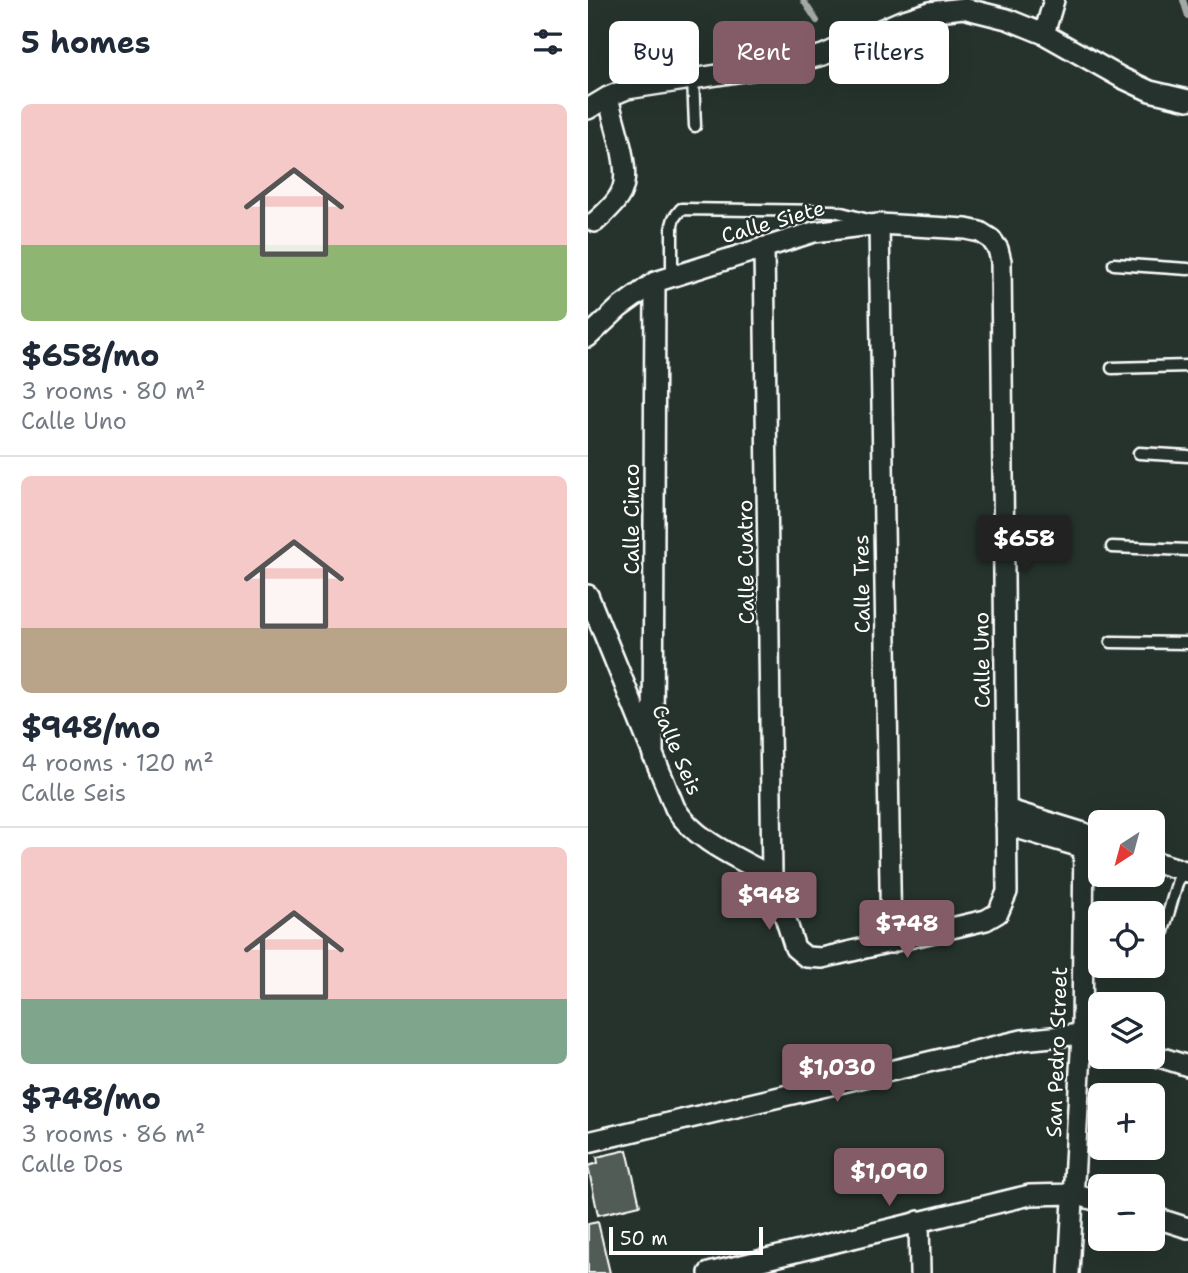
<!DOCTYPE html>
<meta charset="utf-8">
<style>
:root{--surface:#fff;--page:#f2f2f3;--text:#1f2937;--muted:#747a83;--line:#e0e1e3;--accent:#845c67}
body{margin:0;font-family:"Shantell Sans",sans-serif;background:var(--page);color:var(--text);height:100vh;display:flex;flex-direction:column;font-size:26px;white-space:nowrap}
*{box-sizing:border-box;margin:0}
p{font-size:23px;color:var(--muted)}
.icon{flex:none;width:38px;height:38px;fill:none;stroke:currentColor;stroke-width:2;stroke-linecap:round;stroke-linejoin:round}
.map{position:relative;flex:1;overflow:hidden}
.drawer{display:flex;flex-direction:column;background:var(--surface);width:588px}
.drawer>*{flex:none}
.top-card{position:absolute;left:21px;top:21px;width:472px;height:63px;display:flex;gap:14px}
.needle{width:46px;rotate:216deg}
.fabs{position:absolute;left:500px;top:810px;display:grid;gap:14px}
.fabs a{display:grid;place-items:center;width:77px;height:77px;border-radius:10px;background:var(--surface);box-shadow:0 7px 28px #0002;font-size:35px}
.scale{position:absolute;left:21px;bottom:18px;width:154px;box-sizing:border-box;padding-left:7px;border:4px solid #fff;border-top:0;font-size:19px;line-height:24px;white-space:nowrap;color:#fff;-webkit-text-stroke:5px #26332d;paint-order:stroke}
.price{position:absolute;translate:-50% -60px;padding:0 16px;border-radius:7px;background:var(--accent);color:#fff;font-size:23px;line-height:46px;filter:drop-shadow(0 2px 4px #0008)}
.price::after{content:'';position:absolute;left:50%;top:42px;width:21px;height:16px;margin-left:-10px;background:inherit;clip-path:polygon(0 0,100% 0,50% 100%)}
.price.current{background:#222;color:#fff}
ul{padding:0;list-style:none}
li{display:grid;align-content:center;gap:14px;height:371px;padding:0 21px}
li+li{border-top:2px solid var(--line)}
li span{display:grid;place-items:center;height:217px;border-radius:10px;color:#555}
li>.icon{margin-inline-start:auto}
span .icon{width:126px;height:126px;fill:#fffc;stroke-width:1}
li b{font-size:30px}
h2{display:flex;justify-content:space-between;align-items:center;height:84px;padding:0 21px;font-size:30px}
.pill{padding:0 24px;border-radius:10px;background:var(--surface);box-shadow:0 7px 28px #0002;font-size:24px;line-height:63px}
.pill.current{background:var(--accent);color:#fff}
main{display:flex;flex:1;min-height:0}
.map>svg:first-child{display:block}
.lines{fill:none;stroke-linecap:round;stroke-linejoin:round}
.stream{stroke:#a4a9a7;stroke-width:6}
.building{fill:#515c57;stroke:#fff;stroke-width:2}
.service-casing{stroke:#fff;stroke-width:15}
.minor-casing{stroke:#fff;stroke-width:24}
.service{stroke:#26332d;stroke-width:10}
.minor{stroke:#26332d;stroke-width:19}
.labels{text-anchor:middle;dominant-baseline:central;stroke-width:5;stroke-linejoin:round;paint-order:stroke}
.street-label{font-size:21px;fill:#fff;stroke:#26332d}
</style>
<main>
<section class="drawer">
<h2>5 homes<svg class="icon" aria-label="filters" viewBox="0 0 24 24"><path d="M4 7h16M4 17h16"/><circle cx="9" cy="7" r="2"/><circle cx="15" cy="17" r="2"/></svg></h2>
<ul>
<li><span style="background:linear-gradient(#f6c9c9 65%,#8fb573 0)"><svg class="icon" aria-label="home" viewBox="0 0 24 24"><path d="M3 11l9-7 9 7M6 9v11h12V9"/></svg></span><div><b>$658/mo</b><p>3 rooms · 80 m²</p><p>Calle Uno</p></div></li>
<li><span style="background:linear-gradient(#f6c9c9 70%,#b9a48a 0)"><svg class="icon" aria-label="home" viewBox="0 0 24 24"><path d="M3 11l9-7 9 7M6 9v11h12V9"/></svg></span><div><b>$948/mo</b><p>4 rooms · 120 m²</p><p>Calle Seis</p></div></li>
<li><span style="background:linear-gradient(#f6c9c9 70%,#7fa58c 0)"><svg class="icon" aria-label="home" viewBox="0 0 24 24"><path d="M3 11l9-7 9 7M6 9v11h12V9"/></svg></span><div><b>$748/mo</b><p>3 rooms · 86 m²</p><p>Calle Dos</p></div></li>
</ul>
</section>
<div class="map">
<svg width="600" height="1273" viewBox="0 0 600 1273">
<rect width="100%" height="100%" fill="#26332d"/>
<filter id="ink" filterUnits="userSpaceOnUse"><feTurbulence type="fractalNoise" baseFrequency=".0143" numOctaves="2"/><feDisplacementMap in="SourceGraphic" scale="14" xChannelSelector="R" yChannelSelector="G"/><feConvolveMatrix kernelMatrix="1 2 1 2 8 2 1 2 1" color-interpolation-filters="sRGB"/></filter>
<g filter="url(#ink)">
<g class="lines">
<path class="stream" d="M 215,0 L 229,21
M 595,0 L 600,16"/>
</g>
<path class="building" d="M 39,1150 L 52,1205 L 10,1215 L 0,1166 L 10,1163 L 9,1157 Z
M 10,1222 L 22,1273 L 0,1273 L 0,1224 Z"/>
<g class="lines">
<g class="service-casing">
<path id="service" d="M 105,78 L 107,126
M 526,264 L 600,269
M 84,277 L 84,225 L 86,218 L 93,209 L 246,211 L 284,221
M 524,368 L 600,366
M 551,453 L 600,456
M 524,547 L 600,550
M 523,642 L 600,643
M 569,952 L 593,870"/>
</g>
<g class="minor-casing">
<path id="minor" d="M 456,34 L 466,0
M 0,109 L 20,97 L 39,89 L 201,64 L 235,55 L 313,21 L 342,12 L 375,8 L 419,19 L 456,34 L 534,78 L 562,91 L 600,100
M 7,222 C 18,212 34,199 36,183 C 40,160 25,120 20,97
M 291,224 L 303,943
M 0,337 L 31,308 L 67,282 L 226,232 L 291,224 L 378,229 L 392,232 L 403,239 L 410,249 L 413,261 L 419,892 L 410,913 L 398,920 L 234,958 L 218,957 L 207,948 L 184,877 L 176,247
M 0,595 L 87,808 C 108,842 151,858 184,877
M 65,756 L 67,282
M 418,809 L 496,833 L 513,845
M 418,825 L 496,848 L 507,846
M 565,861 L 600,872
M 565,1055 L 600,1066
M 0,1142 L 434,1040 L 494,1034 L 513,1040
M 565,1217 L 600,1228
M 331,1221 L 332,1273
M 121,1273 L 442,1195 L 486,1194 L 513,1202
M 481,1273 L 494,1034 L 496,833"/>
</g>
<use href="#service" class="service"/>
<use href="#minor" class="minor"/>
</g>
</g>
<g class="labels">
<g class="street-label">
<text transform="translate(185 222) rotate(-16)">Calle Siete</text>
<text transform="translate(44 519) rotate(-90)">Calle Cinco</text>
<text transform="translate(158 562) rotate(-91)">Calle Cuatro</text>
<text transform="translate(274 584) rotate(-91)">Calle Tres</text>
<text transform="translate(394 660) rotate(-91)">Calle Uno</text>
<text transform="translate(89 750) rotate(67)">Calle Seis</text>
<text transform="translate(469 1052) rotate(-88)">San Pedro Street</text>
</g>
</g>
</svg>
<div class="fabs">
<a><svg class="needle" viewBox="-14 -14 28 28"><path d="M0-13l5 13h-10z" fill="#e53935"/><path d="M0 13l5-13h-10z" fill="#747a83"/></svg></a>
<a><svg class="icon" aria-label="locate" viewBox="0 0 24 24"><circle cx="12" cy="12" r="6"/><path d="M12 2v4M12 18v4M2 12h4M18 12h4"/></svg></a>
<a><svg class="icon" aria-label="layers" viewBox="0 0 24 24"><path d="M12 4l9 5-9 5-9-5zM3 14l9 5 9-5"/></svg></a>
<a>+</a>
<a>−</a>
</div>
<div class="scale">50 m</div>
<b class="price current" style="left:436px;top:575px">$658</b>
<b class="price" style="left:181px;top:932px">$948</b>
<b class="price" style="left:319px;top:960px">$748</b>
<b class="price" style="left:249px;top:1104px">$1,030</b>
<b class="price" style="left:301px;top:1208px">$1,090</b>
<div class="top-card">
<a class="pill">Buy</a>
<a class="pill current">Rent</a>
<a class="pill">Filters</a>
</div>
</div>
</main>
